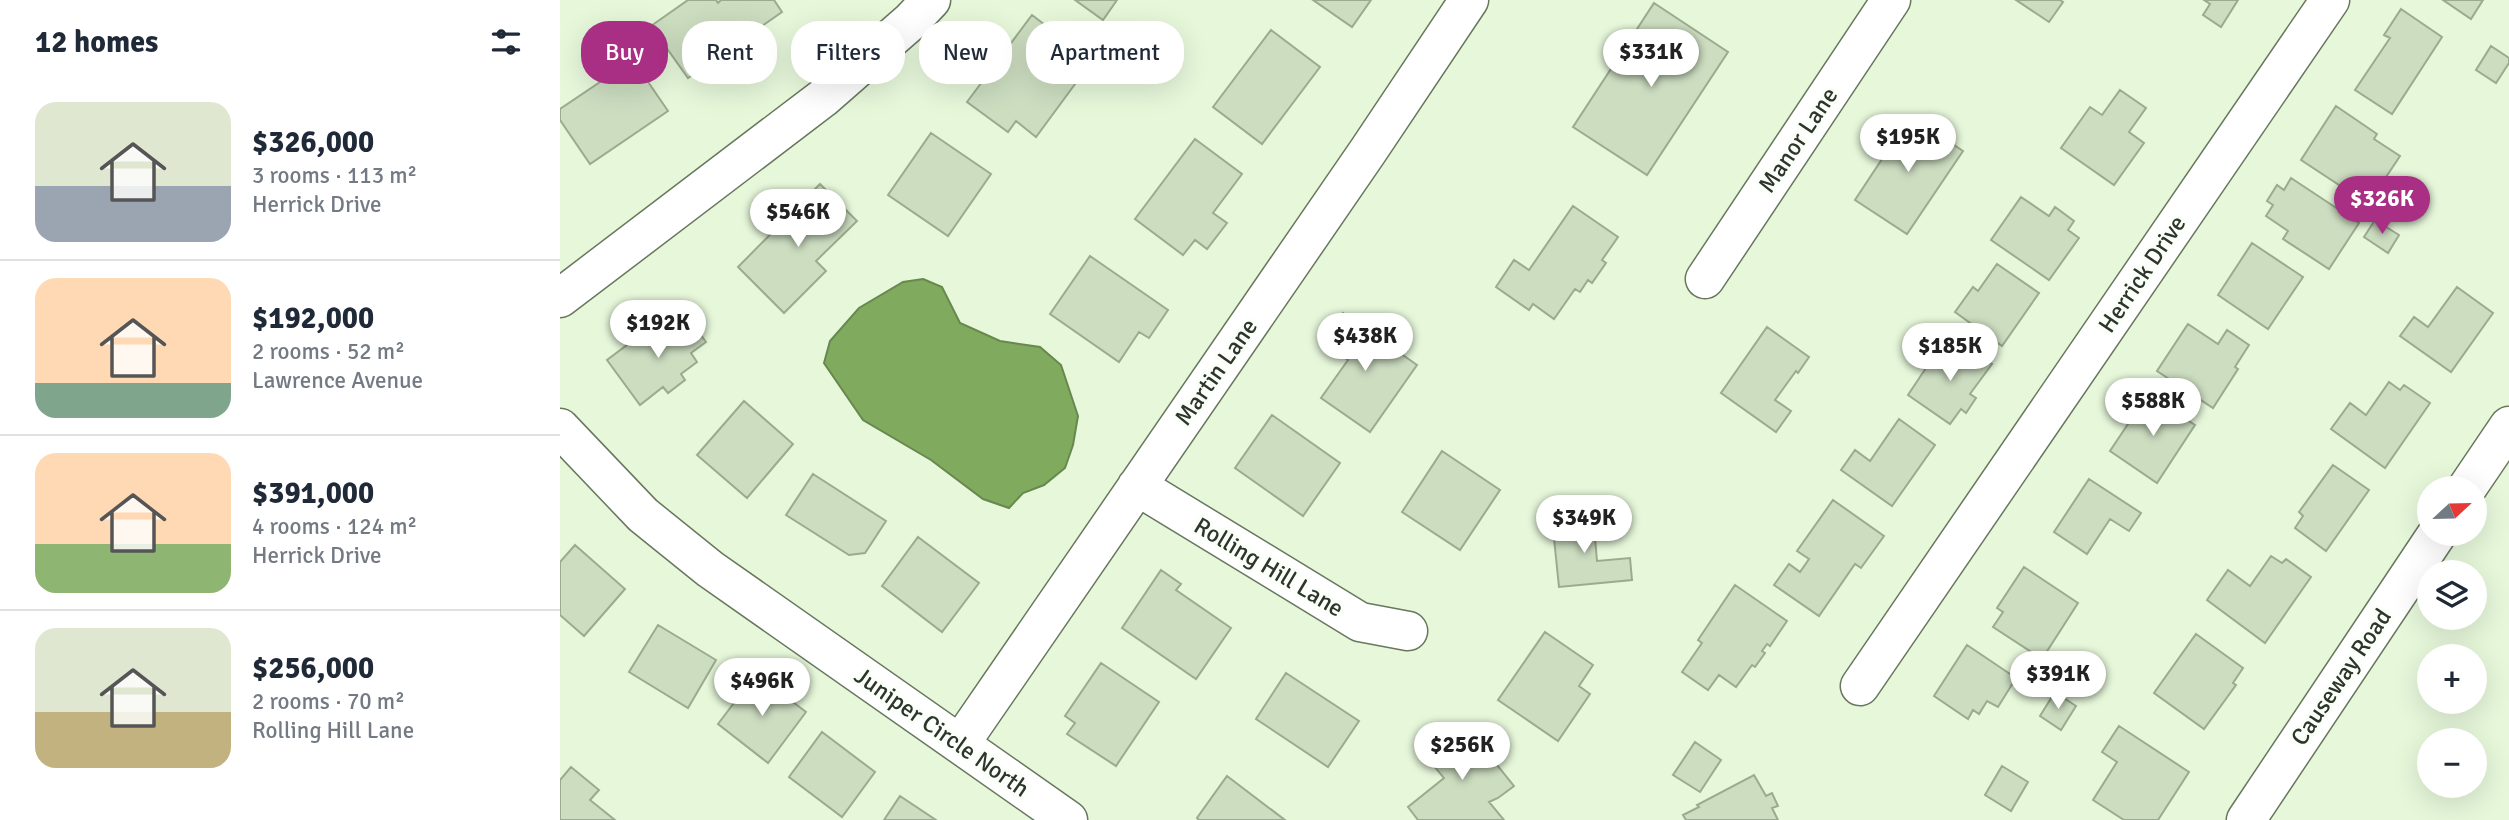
<!DOCTYPE html>
<meta charset="utf-8">
<style>
:root{--surface:#fff;--page:#f6f6f7;--text:#1f2937;--muted:#747a83;--line:#e0e1e3;--accent:#a82f84}
body{margin:0;font-family:Signika,sans-serif;background:var(--page);color:var(--text);height:100vh;display:flex;flex-direction:column;font-size:26px;white-space:nowrap}
*{box-sizing:border-box;margin:0}
p{font-size:23px;color:var(--muted)}
.icon{flex:none;width:38px;height:38px;fill:none;stroke:currentColor;stroke-width:2;stroke-linecap:round;stroke-linejoin:round}
.map{position:relative;flex:1;overflow:hidden}
.side{display:flex;flex-direction:column;background:var(--surface);width:560px}
.side>*{flex:none}
.hud{position:absolute;left:21px;top:21px;width:665px;height:63px;display:flex;gap:14px}
.needle{width:46px;rotate:68deg}
.buttons{position:absolute;left:1857px;top:476px;display:grid;gap:14px}
.buttons a{display:grid;place-items:center;width:70px;height:70px;border-radius:50%;background:var(--surface);box-shadow:0 7px 28px #0002;font-size:35px}
.price{position:absolute;translate:-50% -60px;padding:0 16px;border-radius:24px;background:#fff;color:#222;font-size:23px;line-height:46px;filter:drop-shadow(0 2px 4px #0008)}
.price::after{content:'';position:absolute;left:50%;top:42px;width:21px;height:16px;margin-left:-10px;background:inherit;clip-path:polygon(0 0,100% 0,50% 100%)}
.price.selected{background:var(--accent);color:#fff}
ul{padding:0;list-style:none}
li{display:flex;align-items:center;gap:21px;height:175px;padding:0 35px}
li+li{border-top:2px solid var(--line)}
li span{display:grid;place-items:center;flex:none;width:196px;height:140px;border-radius:21px;color:#555}
li>.icon{margin-inline-start:auto}
span .icon{width:84px;height:84px;fill:#fffc;stroke-width:1}
li b{font-size:30px}
h2{display:flex;justify-content:space-between;align-items:center;height:84px;padding:0 35px;font-size:30px}
.pill{padding:0 24px;border-radius:28px;background:var(--surface);box-shadow:0 7px 28px #0002;font-size:24px;line-height:63px}
.pill.selected{background:var(--accent);color:#fff}
main{display:flex;flex:1;min-height:0}
.map>svg:first-child{display:block}
.water{fill:#80ab5e;stroke:#67884e;stroke-width:2}
.building{fill:#ccddc0;stroke:#9bab8f;stroke-width:2}
.lines{fill:none;stroke-linecap:round;stroke-linejoin:round}
.minor-casing{stroke:#68775e;stroke-width:41}
.minor{stroke:#fff;stroke-width:38}
.labels{text-anchor:middle;dominant-baseline:central;stroke-width:7;stroke-linejoin:round;paint-order:stroke}
.street-label{font-size:24px;fill:#2e352a;stroke:#fbfff9}
</style>
<main>
<section class="side">
<h2>12 homes<svg class="icon" aria-label="filters" viewBox="0 0 24 24"><path d="M4 7h16M4 17h16"/><circle cx="9" cy="7" r="2"/><circle cx="15" cy="17" r="2"/></svg></h2>
<ul>
<li><span style="background:linear-gradient(#dfe7d0 60%,#9aa5b1 0)"><svg class="icon" aria-label="home" viewBox="0 0 24 24"><path d="M3 11l9-7 9 7M6 9v11h12V9"/></svg></span><div><b>$326,000</b><p>3 rooms · 113 m²</p><p>Herrick Drive</p></div></li>
<li><span style="background:linear-gradient(#ffd9b3 75%,#7fa58c 0)"><svg class="icon" aria-label="home" viewBox="0 0 24 24"><path d="M3 11l9-7 9 7M6 9v11h12V9"/></svg></span><div><b>$192,000</b><p>2 rooms · 52 m²</p><p>Lawrence Avenue</p></div></li>
<li><span style="background:linear-gradient(#ffd9b3 65%,#8fb573 0)"><svg class="icon" aria-label="home" viewBox="0 0 24 24"><path d="M3 11l9-7 9 7M6 9v11h12V9"/></svg></span><div><b>$391,000</b><p>4 rooms · 124 m²</p><p>Herrick Drive</p></div></li>
<li><span style="background:linear-gradient(#dfe7d0 60%,#c2b280 0)"><svg class="icon" aria-label="home" viewBox="0 0 24 24"><path d="M3 11l9-7 9 7M6 9v11h12V9"/></svg></span><div><b>$256,000</b><p>2 rooms · 70 m²</p><p>Rolling Hill Lane</p></div></li>
</ul>
</section>
<div class="map">
<svg width="1949" height="820" viewBox="0 0 1949 820">
<rect width="100%" height="100%" fill="#e6f7da"/>
<path class="water" d="M 363,279 L 382,287 L 400,323 L 440,341 L 480,347 L 501,365 L 518,416 L 513,445 L 505,468 L 484,485 L 463,493 L 449,508 L 423,499 L 371,460 L 303,420 L 264,363 L 270,341 L 299,308 L 343,282 Z"/>
<path class="building" d="M 128,0 L 156,0 L 158,3 L 161,0 L 214,0 L 222,12 L 128,78 L 91,26 Z
M 515,0 L 557,0 L 543,20 Z
M 753,0 L 811,0 L 792,27 Z
M 1456,0 L 1500,0 L 1503,2 L 1489,22 Z
M 1644,0 L 1678,0 L 1661,27 L 1643,15 L 1650,4 Z
M 1883,0 L 1923,0 L 1911,19 Z
M 1094,3 L 1168,52 L 1087,175 L 1013,127 Z
M 1841,9 L 1882,37 L 1832,114 L 1795,90 L 1830,38 L 1824,35 Z
M 472,15 L 532,61 L 476,137 L 456,121 L 448,132 L 407,102 Z
M 711,30 L 760,67 L 702,144 L 653,107 Z
M 1931,46 L 1949,58 L 1949,63 L 1936,83 L 1916,70 Z
M 73,60 L 108,111 L 30,164 L 0,120 L 0,109 Z
M 1560,90 L 1586,108 L 1569,132 L 1584,143 L 1554,185 L 1501,148 L 1530,107 L 1542,115 Z
M 1776,106 L 1817,134 L 1814,139 L 1840,156 L 1808,204 L 1741,160 Z
M 1351,116 L 1403,151 L 1347,234 L 1295,200 L 1322,159 L 1314,154 L 1329,133 L 1336,138 Z
M 371,133 L 431,174 L 388,236 L 328,195 Z
M 635,139 L 682,174 L 653,213 L 667,223 L 647,249 L 635,240 L 623,255 L 575,219 Z
M 1731,178 L 1799,223 L 1769,269 L 1723,239 L 1728,231 L 1706,216 L 1713,205 L 1707,201 L 1717,185 L 1724,190 Z
M 260,184 L 297,221 L 256,261 L 266,271 L 224,313 L 178,267 Z
M 1461,197 L 1489,216 L 1495,207 L 1514,221 L 1508,230 L 1519,238 L 1489,280 L 1431,240 Z
M 1013,206 L 1058,237 L 1042,260 L 1046,263 L 1032,283 L 1028,280 L 1020,292 L 1015,289 L 994,319 L 973,304 L 969,310 L 936,287 L 954,260 L 969,270 Z
M 1815,220 L 1839,235 L 1828,253 L 1804,237 Z
M 1692,243 L 1743,277 L 1708,329 L 1658,295 Z
M 530,256 L 608,310 L 589,338 L 579,332 L 559,362 L 490,314 Z
M 1437,264 L 1479,293 L 1442,346 L 1395,312 L 1413,287 L 1418,291 Z
M 1897,287 L 1933,313 L 1891,372 L 1840,336 L 1854,317 L 1868,327 Z
M 783,313 L 857,365 L 810,432 L 761,398 L 788,360 L 763,342 Z
M 127,316 L 146,342 L 131,353 L 137,362 L 121,374 L 125,380 L 108,393 L 103,387 L 80,405 L 47,360 L 83,333 L 91,343 Z
M 1628,324 L 1658,344 L 1667,330 L 1689,345 L 1675,367 L 1678,369 L 1653,408 L 1597,371 Z
M 1207,327 L 1249,357 L 1238,373 L 1236,371 L 1215,400 L 1231,411 L 1216,432 L 1161,393 Z
M 1405,345 L 1432,364 L 1410,394 L 1416,398 L 1406,413 L 1401,409 L 1390,424 L 1348,395 L 1380,347 L 1396,358 Z
M 1829,382 L 1840,390 L 1844,385 L 1870,403 L 1825,468 L 1771,429 L 1790,403 L 1806,415 Z
M 1588,394 L 1635,425 L 1597,483 L 1550,451 Z
M 184,401 L 233,444 L 187,498 L 137,455 Z
M 712,415 L 780,463 L 743,516 L 675,468 Z
M 1339,419 L 1375,445 L 1332,506 L 1281,470 L 1295,450 L 1310,461 Z
M 882,451 L 940,490 L 900,550 L 842,512 Z
M 1773,465 L 1809,490 L 1766,551 L 1735,528 L 1743,516 L 1739,512 Z
M 253,474 L 326,521 L 305,553 L 289,555 L 226,515 Z
M 1529,479 L 1581,513 L 1569,531 L 1550,519 L 1527,554 L 1494,532 Z
M 1273,500 L 1324,536 L 1301,568 L 1295,564 L 1259,616 L 1214,585 L 1229,564 L 1240,572 L 1249,559 L 1237,551 Z
M 1033,515 L 1037,561 L 1070,558 L 1072,580 L 999,587 L 992,519 Z
M 358,537 L 419,583 L 382,632 L 322,586 Z
M 15,545 L 65,589 L 24,636 L 0,615 L 0,562 Z
M 1711,556 L 1722,563 L 1726,559 L 1751,577 L 1705,643 L 1647,600 L 1668,570 L 1690,586 Z
M 1464,567 L 1518,603 L 1482,659 L 1433,627 L 1443,612 L 1437,608 Z
M 601,570 L 621,584 L 616,590 L 671,628 L 636,679 L 562,628 Z
M 1175,585 L 1227,621 L 1210,646 L 1207,644 L 1202,651 L 1205,653 L 1195,667 L 1192,665 L 1176,687 L 1159,675 L 1148,690 L 1122,672 L 1142,643 L 1138,640 Z
M 98,625 L 156,660 L 128,708 L 69,672 Z
M 985,632 L 1033,665 L 1019,686 L 1030,694 L 998,741 L 938,700 Z
M 1636,634 L 1683,668 L 1673,683 L 1676,685 L 1644,729 L 1594,693 Z
M 1407,645 L 1456,678 L 1438,707 L 1427,701 L 1419,714 L 1413,710 L 1408,719 L 1374,696 Z
M 541,663 L 599,702 L 556,766 L 507,734 L 515,723 L 505,716 Z
M 726,673 L 799,721 L 768,767 L 696,719 Z
M 196,674 L 246,712 L 208,763 L 158,724 Z
M 1495,692 L 1516,706 L 1501,730 L 1480,716 Z
M 904,724 L 954,786 L 938,798 L 929,802 L 944,820 L 858,820 L 848,807 L 884,778 L 865,755 Z
M 1559,726 L 1629,772 L 1598,820 L 1564,820 L 1533,800 L 1557,762 L 1542,752 Z
M 262,732 L 315,772 L 282,817 L 229,777 Z
M 1135,742 L 1161,760 L 1140,792 L 1113,775 Z
M 1442,766 L 1468,782 L 1451,811 L 1425,795 Z
M 11,767 L 39,790 L 30,800 L 55,820 L 0,820 L 0,780 Z
M 1194,775 L 1206,796 L 1212,793 L 1218,806 L 1212,808 L 1218,820 L 1126,820 L 1123,815 L 1139,807 L 1137,805 Z
M 667,776 L 725,820 L 639,820 L 637,818 Z
M 340,796 L 376,820 L 324,820 Z"/>
<g class="lines">
<g class="minor-casing">
<path id="minor" d="M 1145,279 L 1331,0
M 0,298 L 263,98 L 351,21 L 371,0
M 0,428 L 83,515 L 150,569 L 508,820
M 577,486 L 800,622 L 848,631
M 1907,488 L 1949,426
M 1300,686 L 1770,0
M 400,744 L 808,151 L 909,0
M 1686,820 L 1877,534"/>
</g>
<use href="#minor" class="minor"/>
</g>
<g class="labels">
<g class="street-label">
<text transform="translate(1238 140) rotate(-56)">Manor Lane</text>
<text transform="translate(1582 274) rotate(-56)">Herrick Drive</text>
<text transform="translate(656 372) rotate(-55)">Martin Lane</text>
<text transform="translate(709 567) rotate(31)">Rolling Hill Lane</text>
<text transform="translate(1781 677) rotate(-56)">Causeway Road</text>
<text transform="translate(382 732) rotate(35)">Juniper Circle North</text>
</g>
</g>
</svg>
<div class="buttons">
<a><svg class="needle" viewBox="-14 -14 28 28"><path d="M0-13l5 13h-10z" fill="#e53935"/><path d="M0 13l5-13h-10z" fill="#747a83"/></svg></a>
<a><svg class="icon" aria-label="layers" viewBox="0 0 24 24"><path d="M12 4l9 5-9 5-9-5zM3 14l9 5 9-5"/></svg></a>
<a>+</a>
<a>−</a>
</div>
<b class="price" style="left:1091px;top:89px">$331K</b>
<b class="price" style="left:1348px;top:174px">$195K</b>
<b class="price selected" style="left:1822px;top:236px">$326K</b>
<b class="price" style="left:238px;top:249px">$546K</b>
<b class="price" style="left:98px;top:360px">$192K</b>
<b class="price" style="left:805px;top:373px">$438K</b>
<b class="price" style="left:1390px;top:383px">$185K</b>
<b class="price" style="left:1593px;top:438px">$588K</b>
<b class="price" style="left:1024px;top:555px">$349K</b>
<b class="price" style="left:1498px;top:711px">$391K</b>
<b class="price" style="left:202px;top:718px">$496K</b>
<b class="price" style="left:902px;top:782px">$256K</b>
<div class="hud">
<a class="pill selected">Buy</a>
<a class="pill">Rent</a>
<a class="pill">Filters</a>
<a class="pill">New</a>
<a class="pill">Apartment</a>
</div>
</div>
</main>
